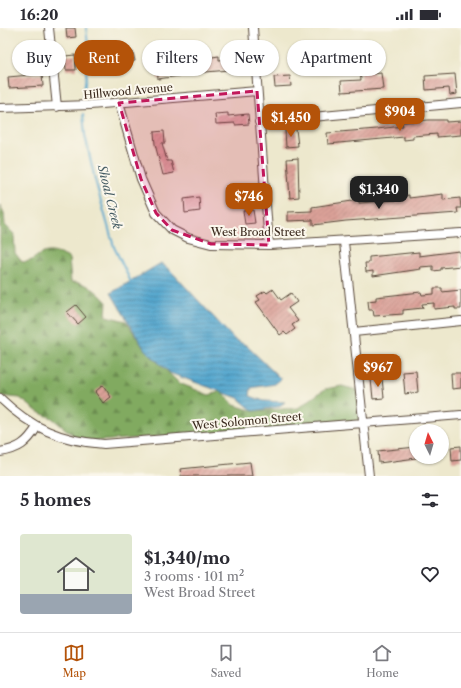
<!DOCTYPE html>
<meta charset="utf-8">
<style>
:root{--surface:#fff;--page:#f2f2f3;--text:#2b2b33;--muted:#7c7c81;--line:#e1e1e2;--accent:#b45309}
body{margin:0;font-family:"Libre Caslon Text",serif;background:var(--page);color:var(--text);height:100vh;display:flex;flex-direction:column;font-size:15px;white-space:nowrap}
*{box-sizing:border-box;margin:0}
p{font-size:13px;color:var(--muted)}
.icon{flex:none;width:22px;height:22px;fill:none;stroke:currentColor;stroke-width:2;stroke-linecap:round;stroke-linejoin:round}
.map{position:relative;height:448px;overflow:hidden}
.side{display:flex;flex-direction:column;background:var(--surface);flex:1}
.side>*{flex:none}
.guide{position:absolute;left:12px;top:12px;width:437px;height:36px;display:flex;gap:8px}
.needle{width:26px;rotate:355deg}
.tools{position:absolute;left:409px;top:396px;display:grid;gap:8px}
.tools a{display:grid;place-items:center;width:40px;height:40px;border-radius:50%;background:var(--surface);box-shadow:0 1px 3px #0004;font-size:20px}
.price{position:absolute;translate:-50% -34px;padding:0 9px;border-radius:8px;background:var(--accent);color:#fff;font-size:13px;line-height:26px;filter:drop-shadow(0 1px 2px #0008)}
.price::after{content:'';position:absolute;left:50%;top:24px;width:12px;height:9px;margin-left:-6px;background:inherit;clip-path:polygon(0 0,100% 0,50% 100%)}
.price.current{background:#222;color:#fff}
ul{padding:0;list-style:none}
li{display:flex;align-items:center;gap:12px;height:100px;padding:0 20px}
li+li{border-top:1px solid var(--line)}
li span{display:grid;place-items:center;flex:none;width:112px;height:80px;border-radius:4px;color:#555}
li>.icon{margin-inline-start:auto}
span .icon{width:48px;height:48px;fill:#fffc;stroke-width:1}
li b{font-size:17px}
h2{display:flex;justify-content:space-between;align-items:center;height:48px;padding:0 20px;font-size:17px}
.tag{padding:0 14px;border-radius:18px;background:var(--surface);box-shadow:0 1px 3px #0004;font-size:14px;line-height:36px}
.tag.current{background:var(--accent);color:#fff}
.status{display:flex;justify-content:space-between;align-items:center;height:28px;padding:0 20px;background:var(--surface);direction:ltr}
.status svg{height:11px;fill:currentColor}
.tabs{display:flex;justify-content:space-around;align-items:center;height:56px;border-top:1px solid var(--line);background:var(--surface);font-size:11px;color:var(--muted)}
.tabs a{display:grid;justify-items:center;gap:2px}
.tabs .current{color:var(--accent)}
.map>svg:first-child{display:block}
.forest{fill:url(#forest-firs);stroke:#5e6a3f}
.water{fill:url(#water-rules);stroke:#476876}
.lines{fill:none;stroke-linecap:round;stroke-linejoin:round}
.stream{stroke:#53a6ce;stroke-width:2}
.building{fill:url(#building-hatch)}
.street-casing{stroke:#564638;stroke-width:10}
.street{stroke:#fff;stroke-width:8}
.marked{fill:#c2185b;fill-opacity:0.2;stroke:#c2185b;stroke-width:3;stroke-dasharray:8 5;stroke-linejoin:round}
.labels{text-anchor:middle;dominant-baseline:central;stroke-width:4;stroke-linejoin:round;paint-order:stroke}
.street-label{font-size:11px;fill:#3b2a1e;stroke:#fbf7ec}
.water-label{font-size:12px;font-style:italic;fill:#455c64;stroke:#fbf7ec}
</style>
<div class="status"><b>16:20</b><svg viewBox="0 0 49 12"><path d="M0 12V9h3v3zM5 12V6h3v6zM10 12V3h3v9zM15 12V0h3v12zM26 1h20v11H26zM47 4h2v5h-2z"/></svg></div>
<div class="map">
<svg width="461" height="448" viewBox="0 0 461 448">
<defs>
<pattern id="forest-firs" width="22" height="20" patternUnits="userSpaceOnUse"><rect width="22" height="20" fill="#81aa60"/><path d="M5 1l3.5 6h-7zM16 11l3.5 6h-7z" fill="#6b8b4f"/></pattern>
<pattern id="water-rules" width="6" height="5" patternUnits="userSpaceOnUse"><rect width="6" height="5" fill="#53a6ce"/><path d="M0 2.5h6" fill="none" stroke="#4687a7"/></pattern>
<pattern id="building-hatch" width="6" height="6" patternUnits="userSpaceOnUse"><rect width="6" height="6" fill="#dba199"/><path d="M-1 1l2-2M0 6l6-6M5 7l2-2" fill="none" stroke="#b3837c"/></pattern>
</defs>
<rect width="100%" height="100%" fill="#fbf7ec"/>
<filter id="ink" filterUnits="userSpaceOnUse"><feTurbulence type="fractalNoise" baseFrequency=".025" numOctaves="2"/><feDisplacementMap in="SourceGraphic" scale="8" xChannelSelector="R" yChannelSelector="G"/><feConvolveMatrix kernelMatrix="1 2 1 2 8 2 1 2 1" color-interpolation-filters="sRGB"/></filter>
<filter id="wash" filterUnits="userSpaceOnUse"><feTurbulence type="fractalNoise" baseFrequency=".012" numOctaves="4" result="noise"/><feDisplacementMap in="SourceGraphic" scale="16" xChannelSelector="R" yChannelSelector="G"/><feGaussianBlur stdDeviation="0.9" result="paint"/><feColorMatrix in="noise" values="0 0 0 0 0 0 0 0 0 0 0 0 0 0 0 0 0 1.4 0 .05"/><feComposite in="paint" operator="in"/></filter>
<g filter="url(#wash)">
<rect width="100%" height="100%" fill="#ede8cd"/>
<path class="forest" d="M 0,177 L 4,185 L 5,197 L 14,206 L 15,225 L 22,234 C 35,233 31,231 41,226 C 51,221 60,226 69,230 L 71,254 C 88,254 96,263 107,274 L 106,288 L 126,293 L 145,322 L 179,355 L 209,367 L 222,363 L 234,377 L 253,383 L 298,380 L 325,361 L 342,358 L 360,363 L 363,395 L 81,414 L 52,390 L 38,384 L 20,370 L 0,368 Z"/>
<path class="water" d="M 161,235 L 171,243 L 235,312 L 246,317 L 281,351 L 275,356 L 251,360 L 250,368 L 264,373 L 285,374 L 278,379 L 253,383 L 238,370 L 170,345 L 145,322 L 111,265 Z"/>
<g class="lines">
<path class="stream" d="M 83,70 L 89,25 L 86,0
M 83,86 L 85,107 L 95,152 L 114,219 L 130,252"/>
</g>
<g id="blocks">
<path class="building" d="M 66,0 L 75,0 L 76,9 L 67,10 Z
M 371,19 L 373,46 L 381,45 L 383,61 L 342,64 L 341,53 L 361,52 L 358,20 Z
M 133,24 L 135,33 L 120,36 L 118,26 Z
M 75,27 L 76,42 L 66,42 L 65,28 Z
M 108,27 L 109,38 L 94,40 L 94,28 Z
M 219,28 L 219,32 L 240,30 L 241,43 L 229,44 L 229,42 L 206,44 L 158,51 L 157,34 L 168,33 L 169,37 L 192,35 L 192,32 Z
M 42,46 L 43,58 L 9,60 L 8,49 Z
M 455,46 L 457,66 L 450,67 L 449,60 L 426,62 L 425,48 Z
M 290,48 L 291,58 L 275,59 L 274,49 Z
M 228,85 L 228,88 L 248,86 L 249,96 L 235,97 L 235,95 L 216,96 L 215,86 Z
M 429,92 L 446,92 L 446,94 L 461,93 L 461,107 L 437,109 L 437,106 L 413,108 L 413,111 L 404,112 L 404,109 L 328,116 L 327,105 L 377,101 L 403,98 L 402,94 Z
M 296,101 L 298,118 L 286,119 L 285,102 Z
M 164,103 L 165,115 L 162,115 L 167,133 L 171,133 L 174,145 L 163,147 L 155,116 L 154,104 Z
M 298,130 L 299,169 L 290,170 L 287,131 Z
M 443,166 L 443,172 L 460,170 L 461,180 L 457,180 L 458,185 L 346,193 L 313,197 L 313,192 L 288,193 L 288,184 L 312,183 L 312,179 L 359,172 L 359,175 L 397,172 L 397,169 L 409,167 L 409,170 Z
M 199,169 L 200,183 L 185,185 L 184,171 Z
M 253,182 L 255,195 L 245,196 L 243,183 Z
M 459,223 L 461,238 L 441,240 L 441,242 L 433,243 L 433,238 L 420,239 L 421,241 L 373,248 L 373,243 L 366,244 L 365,235 L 369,235 L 369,229 L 419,224 L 419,228 Z
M 434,260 L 442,260 L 442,264 L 461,262 L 461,281 L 455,281 L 455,279 L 434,281 L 434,275 L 422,276 L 423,280 L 403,282 L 403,286 L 374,288 L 373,282 L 369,282 L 368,273 L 376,272 L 376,269 L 421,264 L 422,267 L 434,266 Z
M 273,261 L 281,272 L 291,265 L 297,274 L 288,280 L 298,293 L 292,297 L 295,301 L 287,307 L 284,304 L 280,307 L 256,274 L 260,272 L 257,268 L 265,263 L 267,265 Z
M 76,277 L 86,289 L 78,296 L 67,284 Z
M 416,343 L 418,364 L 405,366 L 403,344 Z
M 451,345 L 461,345 L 461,360 L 452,361 Z
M 382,350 L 384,370 L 373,371 L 371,351 Z
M 103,357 L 111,369 L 103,375 L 95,364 Z
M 461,418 L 461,432 L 452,433 L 451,419 Z
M 416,419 L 416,430 L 379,435 L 378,423 Z
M 250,434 L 252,448 L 181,448 L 180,441 Z"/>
</g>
</g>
<g filter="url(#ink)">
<use href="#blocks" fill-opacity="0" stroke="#564638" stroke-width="1"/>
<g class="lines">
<g class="street-casing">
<path id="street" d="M 49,0 L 57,79
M 253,0 L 269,217
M 119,75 L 141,151 L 156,185 L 172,202 L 188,210 L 211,216 L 269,217 L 461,205
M 0,80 L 90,77 L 257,63
M 259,94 L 461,75
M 344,214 L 369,448
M 354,304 L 461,293
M 0,370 C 31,400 61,413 104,416 L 461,387
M 0,424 C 19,421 27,415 37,399"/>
</g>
<use href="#street" class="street"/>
</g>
</g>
<path class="marked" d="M 257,63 L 269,217 L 211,216 L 172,202 L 156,185 L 141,151 L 119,75 Z"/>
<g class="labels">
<g class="street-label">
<text transform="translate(128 63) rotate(-5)">Hillwood Avenue</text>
<text x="258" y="204">West Broad Street</text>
<text transform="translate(247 393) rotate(-5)">West Solomon Street</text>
</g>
<g class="water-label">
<text transform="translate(110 169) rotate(76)">Shoal Creek</text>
</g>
</g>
</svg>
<div class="tools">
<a><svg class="needle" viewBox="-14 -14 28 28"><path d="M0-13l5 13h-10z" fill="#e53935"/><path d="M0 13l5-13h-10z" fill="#7c7c81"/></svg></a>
</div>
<b class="price" style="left:400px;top:104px">$904</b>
<b class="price" style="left:291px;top:110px">$1,450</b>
<b class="price current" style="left:379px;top:182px">$1,340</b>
<b class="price" style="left:249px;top:189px">$746</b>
<b class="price" style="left:378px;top:360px">$967</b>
<div class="guide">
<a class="tag">Buy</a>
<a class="tag current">Rent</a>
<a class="tag">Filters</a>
<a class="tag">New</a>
<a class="tag">Apartment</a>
</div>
</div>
<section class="side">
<h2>5 homes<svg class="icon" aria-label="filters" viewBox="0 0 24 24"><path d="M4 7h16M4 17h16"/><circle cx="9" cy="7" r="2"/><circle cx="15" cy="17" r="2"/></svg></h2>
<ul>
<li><span style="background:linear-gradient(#dfe7d0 75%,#9aa5b1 0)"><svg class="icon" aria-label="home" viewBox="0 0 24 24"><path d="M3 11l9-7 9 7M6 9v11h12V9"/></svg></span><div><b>$1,340/mo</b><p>3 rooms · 101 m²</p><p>West Broad Street</p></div><svg class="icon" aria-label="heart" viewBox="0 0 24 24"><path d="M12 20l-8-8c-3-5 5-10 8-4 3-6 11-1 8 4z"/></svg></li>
</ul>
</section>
<nav class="tabs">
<a class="current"><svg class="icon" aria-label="map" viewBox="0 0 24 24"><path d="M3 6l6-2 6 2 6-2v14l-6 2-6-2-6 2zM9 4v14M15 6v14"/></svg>Map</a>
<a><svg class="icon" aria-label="saved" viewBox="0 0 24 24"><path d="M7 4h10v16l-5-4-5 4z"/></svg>Saved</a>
<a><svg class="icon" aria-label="home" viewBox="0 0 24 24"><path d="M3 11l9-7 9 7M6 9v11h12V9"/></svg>Home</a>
</nav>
